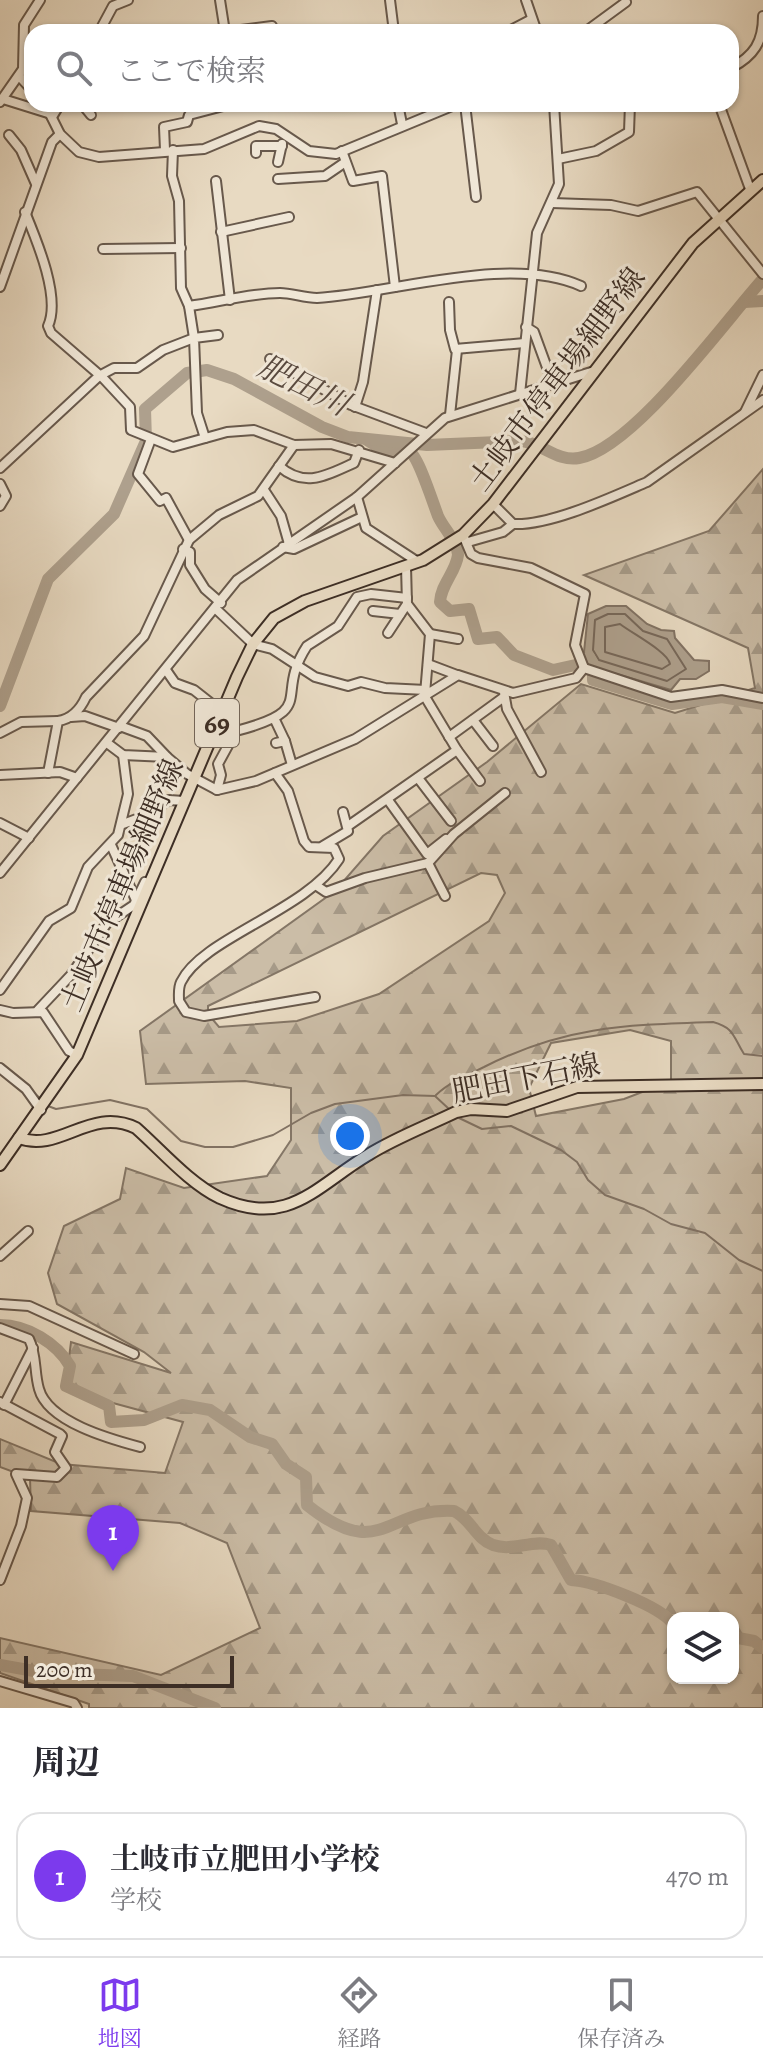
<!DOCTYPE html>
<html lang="ja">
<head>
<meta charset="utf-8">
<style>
  body { margin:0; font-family:Alegreya,"Noto Serif JP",serif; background:#f7f7f7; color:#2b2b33 }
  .controls { position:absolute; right:24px; bottom:24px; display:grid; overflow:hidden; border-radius:16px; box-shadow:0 2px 6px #0004 }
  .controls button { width:72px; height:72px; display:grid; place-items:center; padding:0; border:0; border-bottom:2px solid #e1e1e2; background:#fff; color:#2b2b33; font:40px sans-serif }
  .scale { position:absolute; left:24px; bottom:20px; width:210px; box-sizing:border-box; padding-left:8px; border:4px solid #3d2e25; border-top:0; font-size:22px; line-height:28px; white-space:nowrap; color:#3d2e25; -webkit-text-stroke:6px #f0e7d7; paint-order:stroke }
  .you { position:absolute; left:350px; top:1136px; width:28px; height:28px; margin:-20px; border:6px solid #fff; border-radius:50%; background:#1a73e8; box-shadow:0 0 0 12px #1a73e833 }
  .badge { display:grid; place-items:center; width:52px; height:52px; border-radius:50%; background:#7c3aed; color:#fff; font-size:26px; font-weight:700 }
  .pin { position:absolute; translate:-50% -66px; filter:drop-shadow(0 2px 4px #0008) }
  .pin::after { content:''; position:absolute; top:42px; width:28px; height:24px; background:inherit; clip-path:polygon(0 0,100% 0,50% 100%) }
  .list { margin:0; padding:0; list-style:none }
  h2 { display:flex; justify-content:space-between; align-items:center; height:104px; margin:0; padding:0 32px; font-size:34px }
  h2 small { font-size:26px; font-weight:400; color:#7c7c81 }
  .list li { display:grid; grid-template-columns:52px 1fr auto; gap:24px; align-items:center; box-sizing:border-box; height:128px; margin:0 16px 16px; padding:0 16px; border:2px solid #e1e1e2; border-radius:24px }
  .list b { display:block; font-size:30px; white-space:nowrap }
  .list p { margin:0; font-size:26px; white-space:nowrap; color:#7c7c81 }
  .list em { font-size:26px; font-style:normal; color:#7c7c81 }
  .icon { flex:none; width:44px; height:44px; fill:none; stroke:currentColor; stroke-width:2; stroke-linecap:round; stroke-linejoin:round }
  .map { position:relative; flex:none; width:763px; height:1708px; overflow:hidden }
  .search { position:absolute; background:#fff; box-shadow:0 2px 6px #0004; left:24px; right:24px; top:24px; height:88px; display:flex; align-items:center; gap:20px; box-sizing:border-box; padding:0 28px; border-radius:24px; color:#7c7c81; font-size:30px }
  .sheet { height:248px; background:#fff }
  nav { display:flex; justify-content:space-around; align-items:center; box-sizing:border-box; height:112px; border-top:2px solid #e1e1e2; background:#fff; font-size:22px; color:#7c7c81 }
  nav a { display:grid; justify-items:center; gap:4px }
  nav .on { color:#7c3aed }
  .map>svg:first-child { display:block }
  .forest { fill:url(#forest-firs); stroke:#847666; stroke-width:2; fill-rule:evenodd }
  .water { fill:#aea08d; stroke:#817263; stroke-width:2 }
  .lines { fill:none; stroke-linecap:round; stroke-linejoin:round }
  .shore { stroke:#766759; stroke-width:2 }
  .stream { stroke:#817263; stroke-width:2 }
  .river { stroke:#aea08d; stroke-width:12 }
  .minor-casing { stroke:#68594c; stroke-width:12 }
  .major-casing { stroke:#3d2e25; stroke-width:14 }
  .minor { stroke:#f0e7d7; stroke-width:8 }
  .major { stroke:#e8dac2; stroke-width:10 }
  .labels { text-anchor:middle; stroke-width:6; stroke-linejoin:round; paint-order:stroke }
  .shield { fill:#f0e7d7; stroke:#73665a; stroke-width:2 }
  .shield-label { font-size:28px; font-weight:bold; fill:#3d2e25 }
  .street-label { font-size:30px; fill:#3d2e25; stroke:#f0e7d7 }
  .water-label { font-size:32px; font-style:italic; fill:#594a3f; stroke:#f0e7d7 }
</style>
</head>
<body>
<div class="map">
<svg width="763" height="1708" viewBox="0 0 763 1708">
  <defs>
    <pattern id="forest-firs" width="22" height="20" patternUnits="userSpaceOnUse" patternTransform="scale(2)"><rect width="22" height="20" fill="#cbbda7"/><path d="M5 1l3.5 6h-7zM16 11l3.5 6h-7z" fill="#a69a88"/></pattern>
  </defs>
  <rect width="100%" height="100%" fill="#e8dac2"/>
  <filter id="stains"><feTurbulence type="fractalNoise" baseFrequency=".0025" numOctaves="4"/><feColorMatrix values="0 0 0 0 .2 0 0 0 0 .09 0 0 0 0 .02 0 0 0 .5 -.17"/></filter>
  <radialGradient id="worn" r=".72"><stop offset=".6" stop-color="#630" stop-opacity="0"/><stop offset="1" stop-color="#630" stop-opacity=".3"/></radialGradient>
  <path class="forest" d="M763,469V1708H89V1704L0,1673V1638L161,1675L260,1628L227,1543L180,1523L31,1511L30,1478L0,1467V1439L61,1464L165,1473L183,1422L65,1390L71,1342L171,1373L144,1352L57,1304L48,1273L64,1226L120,1199L126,1168L184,1188L267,1176L291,1140V1088L245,1081L146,1084L140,1031L335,891L383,836L487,762L581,684L675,713L755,688L748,648L584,575L709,531ZM481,873L497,875L505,893L489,921L379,994L297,1021L219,1027L208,1014V1006ZM630,1030L671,1041V1081L624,1099L536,1116L529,1088L551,1043ZM673,1618H733V1678H673Z"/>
  <polygon class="water" points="606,606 626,606 647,624 661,630 674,631 675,638 694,660 709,661 709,671 696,679 680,679 671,690 593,667 584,652 588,614"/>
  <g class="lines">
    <g class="shore">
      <polygon points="608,614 625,614 643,631 667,639 686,669 667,681 599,660 593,650 595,620"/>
      <path d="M620,624C633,634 668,652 670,664L662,669L605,652V627Z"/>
    </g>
    <g class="stream">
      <polyline points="0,1064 41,1099"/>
      <path d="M436,1095C450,1082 467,1075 484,1067C565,1026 625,1025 713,1022C735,1028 733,1037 744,1054L763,1056"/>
      <polyline points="48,1106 56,1109 110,1100 147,1109 181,1141 205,1147 233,1147 273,1135 311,1113 335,1104 403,1095 435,1096 449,1109"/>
      <polyline points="457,1117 482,1129 511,1126 561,1150 577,1162 588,1180 605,1195 644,1209 671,1224 705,1233 739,1260 763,1271"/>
    </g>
    <g class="river">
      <polyline points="744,302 763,301"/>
      <path d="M367,440L384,451L411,453C419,459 433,503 438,516C443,528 458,542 458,555C456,572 441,584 440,602L450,611L469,609L478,639L497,637L514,655L553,670L580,664L589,657L593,664V680L672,704L722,697L763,704"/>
      <path d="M0,706L48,579L114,514L146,441L145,409L187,373L207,370L234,379L322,427L348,437L427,445L521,441C542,443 557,462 579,458C633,449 725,321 763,279"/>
      <path d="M0,1325C27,1325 57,1343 70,1366L66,1386L109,1406L111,1422L144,1420L182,1405L210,1410L250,1437L272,1444L286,1464L306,1477L307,1505C381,1564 386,1507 454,1511C471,1519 475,1538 493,1545C513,1552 532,1539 551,1545L571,1580C594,1581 661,1606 673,1624"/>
      <polyline points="733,1637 754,1641 763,1648"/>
      <polyline points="0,1665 45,1673 133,1676 215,1708"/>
    </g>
    <defs>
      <g id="minor">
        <polyline points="220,0 225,32"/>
        <polyline points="390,0 394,32"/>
        <polyline points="526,0 537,32"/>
        <polyline points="99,32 113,6 128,0"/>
        <polyline points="225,32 272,26"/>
        <polyline points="507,32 532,19"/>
        <polyline points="585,32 626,2"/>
        <path d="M731,68C754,56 763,42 763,16"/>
        <polyline points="19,76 32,90"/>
        <polyline points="3,99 51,114"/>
        <polyline points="0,102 23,69 24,25 40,0"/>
        <polyline points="45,104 60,134 79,152 99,157 204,149 259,126 276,129 309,151 336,154 457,104"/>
        <polyline points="82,104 91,115"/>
        <polyline points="398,104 402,124"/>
        <polyline points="465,104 476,197"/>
        <polyline points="719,104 750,189"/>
        <polyline points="52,117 60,104"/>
        <polyline points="9,135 21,150 36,184"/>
        <polyline points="165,150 164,127 187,122 189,115 231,104"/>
        <polyline points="342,151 353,181 382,176 395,287"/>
        <polyline points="256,153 256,146 282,146"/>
        <polyline points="558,159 596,151 629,132 630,104"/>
        <polyline points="278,162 282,144"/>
        <polyline points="278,179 325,176 344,163"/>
        <polyline points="216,181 230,300"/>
        <polyline points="552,203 611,205 638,211 697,192 763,274"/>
        <path d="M25,212C37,241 61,298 48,326L51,333L103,378L130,407L131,430L173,447L227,432L254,430L294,445L331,444L395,463"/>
        <polyline points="221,232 289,217"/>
        <polyline points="103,249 181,248"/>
        <polyline points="0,287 52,142 60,134"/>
        <polyline points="449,302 450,330 455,349 525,343"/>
        <path d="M189,306C219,302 251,293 280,293C292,293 304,298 317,298C394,293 510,254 581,286"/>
        <polyline points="526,327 534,332 553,384"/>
        <polyline points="270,359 351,405 426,433"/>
        <polyline points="520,394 537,233 559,184 554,104"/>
        <polyline points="355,407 363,382 377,290"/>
        <polyline points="745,412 763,375"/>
        <polyline points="450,415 457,350"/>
        <polyline points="205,438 197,413 194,338 218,335"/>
        <polyline points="151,439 138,474 160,501 166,498 189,540"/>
        <path d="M279,466C305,489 327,475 354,463L359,450"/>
        <polyline points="0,468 99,376 114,368 137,368 163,350 194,338 189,306 181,288 179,201 172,176 173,150"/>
        <polyline points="0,484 6,496 0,506"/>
        <polyline points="264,490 281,516 289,544"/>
        <polyline points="357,497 366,528 418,562"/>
        <path d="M493,504L513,524C550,526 612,497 647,482L763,400"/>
        <polyline points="463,535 471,554 478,558 531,568 585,594 575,645 584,668"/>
        <polyline points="468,542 503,532 513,524"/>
        <polyline points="283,547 294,549 362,517"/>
        <polyline points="183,549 190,552 190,565 205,589 221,603"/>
        <polyline points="406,566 407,604 430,634 425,694"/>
        <polyline points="216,609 253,644 272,649 315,677 348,686 361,682 385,688 426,690"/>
        <polyline points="373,611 400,614"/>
        <polyline points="388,633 407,604"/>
        <polyline points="430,634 458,639"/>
        <polyline points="428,664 457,675"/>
        <polyline points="166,670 175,683 194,690 222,712"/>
        <polyline points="504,692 507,709 541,772"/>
        <polyline points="71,717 85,716 119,728"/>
        <polyline points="275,720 285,741"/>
        <polyline points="473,720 493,746"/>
        <polyline points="120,726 147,736 167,757"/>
        <polyline points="0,733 21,722 58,721"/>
        <polyline points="449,737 504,697"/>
        <polyline points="107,743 123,755 167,757 187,774 217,790 256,781 355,739 458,675 513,693 576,678 584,668 671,697 722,690 763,698"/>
        <polyline points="276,743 285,741 292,765"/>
        <polyline points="457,750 480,781"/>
        <path d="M48,773L58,721C72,719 80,710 86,697L144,636L189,540L219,515L258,496L294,445"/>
        <path d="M275,773L288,791L304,841L309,847L334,848L339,859C306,911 202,938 181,982C178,988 179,994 179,1001L186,1012L204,1016L315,997"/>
        <polyline points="0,775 60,772 77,778"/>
        <polyline points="418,778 451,821"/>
        <path d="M217,790L221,775L218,764L236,731C320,709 273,698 307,646L338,626L357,597L371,594L407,598"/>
        <polyline points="388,800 427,854 446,839"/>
        <polyline points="0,823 29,838"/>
        <polyline points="123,824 147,815 169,800 184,801"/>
        <polyline points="348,826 457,750 424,695"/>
        <polyline points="111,845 136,900"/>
        <polyline points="323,846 348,831 343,812"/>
        <polyline points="428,863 454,834 505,793"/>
        <polyline points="0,873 237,580 357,497 445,418 591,372"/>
        <polyline points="317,886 326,892 365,878 428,863 445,896"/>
        <polyline points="0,990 49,921 71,908 88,867 118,835 128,794 123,755"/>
        <polyline points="0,1010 13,1013 43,1012 69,1051 77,1055"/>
        <polyline points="38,1010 71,975 107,923 134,905 145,882"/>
        <polyline points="0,1068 26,1089 41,1110"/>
        <polyline points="0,1256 28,1231"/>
        <polyline points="0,1304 29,1306 134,1354"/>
        <path d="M0,1328L29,1339C37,1355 34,1372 39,1389C48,1422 110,1439 140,1447"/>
        <polyline points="0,1402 60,1434 62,1436 55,1452 66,1468 57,1477 16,1474 27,1498 21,1526 0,1580"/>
        <polyline points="4,1405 33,1348"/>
        <polyline points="0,1681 74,1703 77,1708"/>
      </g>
      <g id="major">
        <path d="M19,1138C60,1153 90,1106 136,1128C161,1150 189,1183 220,1198C288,1229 316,1186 368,1155C395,1138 427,1126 456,1112L471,1109L507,1111L577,1087L763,1084"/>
        <polyline points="0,1165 77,1055 237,677 253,644 274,618 305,601 423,560 463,535 493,504 693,243 763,180"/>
      </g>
    </defs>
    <use href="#minor" class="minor-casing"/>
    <use href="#major" class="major-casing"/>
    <use href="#minor" class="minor"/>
    <use href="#major" class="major"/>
  </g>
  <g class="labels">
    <rect class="shield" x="195" y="699" width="44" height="48" rx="6"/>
    <g class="shield-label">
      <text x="217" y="733">69</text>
    </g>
    <g class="street-label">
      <text transform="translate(557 379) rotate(-53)" y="10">土岐市停車場細野線</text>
      <text transform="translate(122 885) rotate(-67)" y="10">土岐市停車場細野線</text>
      <text transform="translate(526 1078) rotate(-11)" y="10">肥田下石線</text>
    </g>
    <g class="water-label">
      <text transform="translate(304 385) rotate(26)" y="11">肥田川</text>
    </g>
  </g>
  <rect width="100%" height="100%" filter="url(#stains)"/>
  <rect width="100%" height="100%" fill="url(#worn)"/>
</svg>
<div class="controls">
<button><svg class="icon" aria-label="layers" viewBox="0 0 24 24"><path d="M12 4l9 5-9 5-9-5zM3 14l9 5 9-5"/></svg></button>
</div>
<div class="scale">200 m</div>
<div class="you"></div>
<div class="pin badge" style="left:113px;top:1571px">1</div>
<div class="search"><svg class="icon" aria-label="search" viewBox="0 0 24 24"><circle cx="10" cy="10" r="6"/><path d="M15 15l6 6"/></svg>ここで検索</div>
</div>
<section class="sheet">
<h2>周辺<small></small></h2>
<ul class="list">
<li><span class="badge">1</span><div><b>土岐市立肥田小学校</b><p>学校</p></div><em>470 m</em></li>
</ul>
</section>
<nav>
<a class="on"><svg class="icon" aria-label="map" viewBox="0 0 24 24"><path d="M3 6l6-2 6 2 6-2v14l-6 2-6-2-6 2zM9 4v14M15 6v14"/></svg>地図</a>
<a><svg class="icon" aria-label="directions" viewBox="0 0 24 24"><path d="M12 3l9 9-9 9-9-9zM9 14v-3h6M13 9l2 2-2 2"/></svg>経路</a>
<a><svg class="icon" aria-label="saved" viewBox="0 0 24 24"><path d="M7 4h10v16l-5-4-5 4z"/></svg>保存済み</a>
</nav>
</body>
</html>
